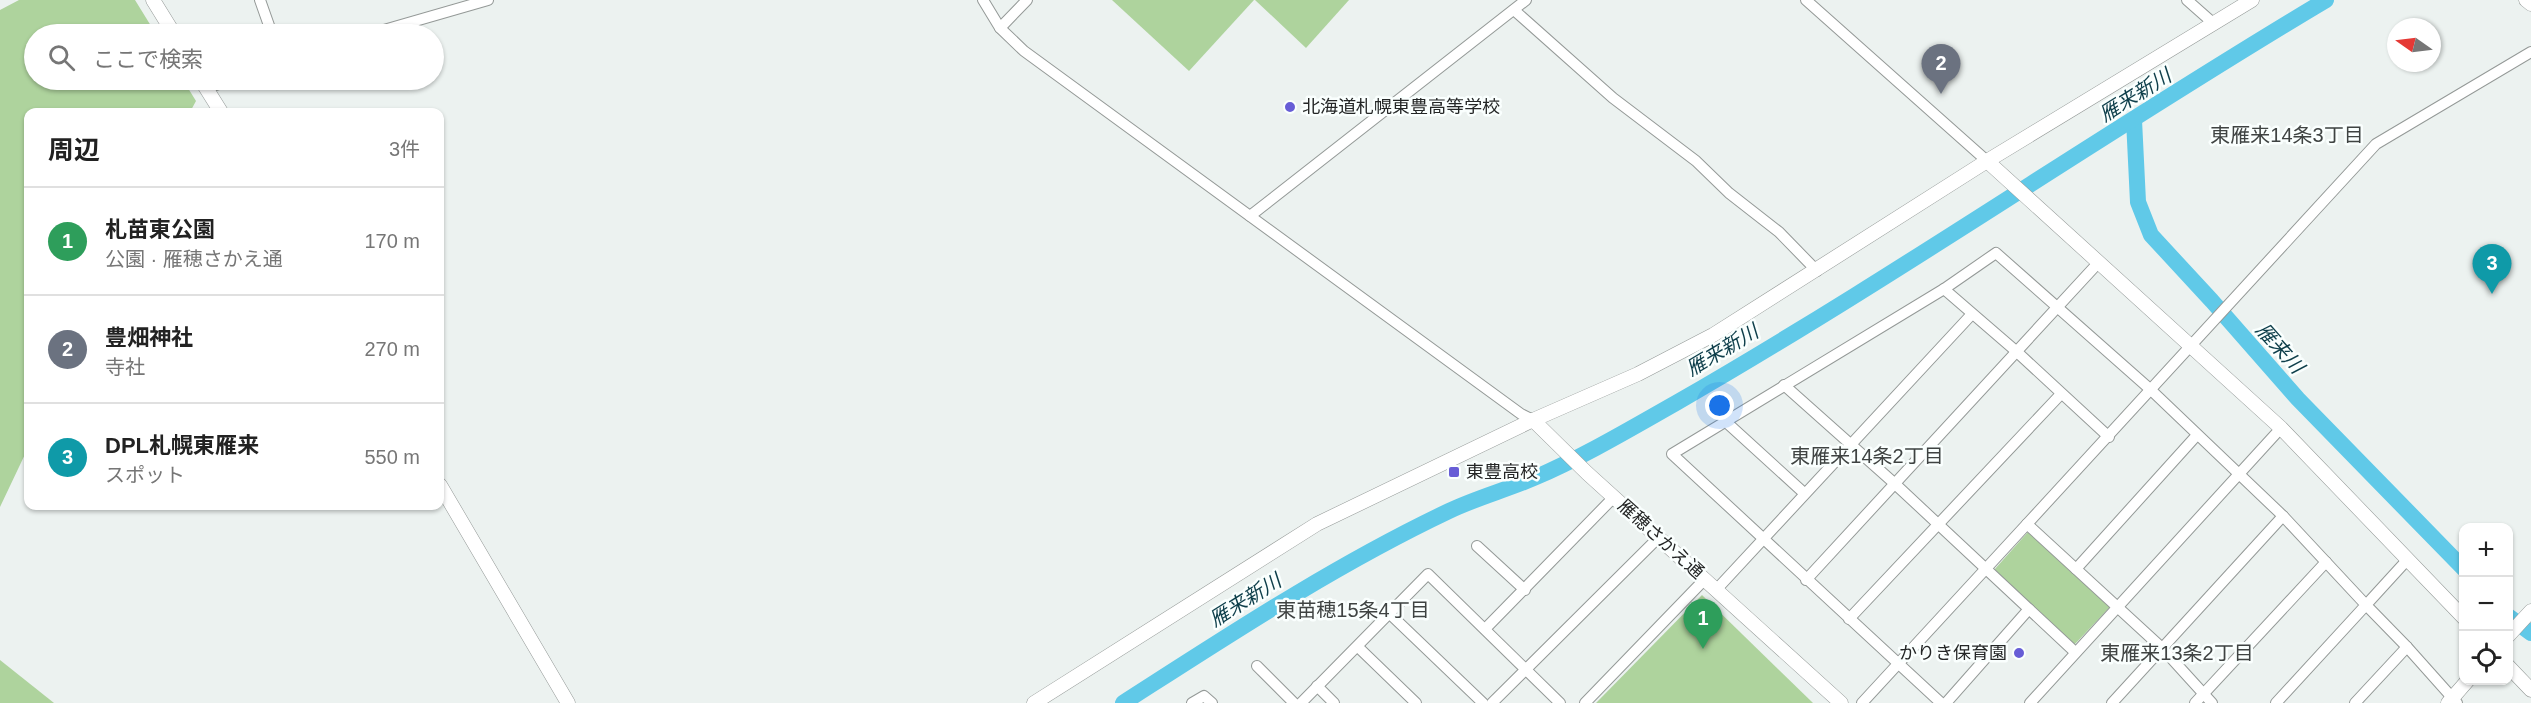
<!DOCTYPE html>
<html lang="ja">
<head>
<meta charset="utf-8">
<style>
  body { margin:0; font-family:Helvetica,"Noto Sans JP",sans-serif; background:#f2f2f2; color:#222 }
  .controls { position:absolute; right:18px; bottom:18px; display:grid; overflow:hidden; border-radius:12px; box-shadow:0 2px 4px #0004 }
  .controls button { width:54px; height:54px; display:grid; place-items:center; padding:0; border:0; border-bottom:2px solid #e0e0e0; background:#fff; color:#222; font:30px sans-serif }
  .compass { position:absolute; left:2387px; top:18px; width:54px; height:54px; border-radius:50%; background:#fff; box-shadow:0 2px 4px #0004; rotate:284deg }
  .you { position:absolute; left:1720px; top:406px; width:21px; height:21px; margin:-15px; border:4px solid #fff; border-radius:50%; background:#1a73e8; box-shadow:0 0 0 9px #1a73e833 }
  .badge { display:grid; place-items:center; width:39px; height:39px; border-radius:50%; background:#111827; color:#fff; font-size:20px; font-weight:700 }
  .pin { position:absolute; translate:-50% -50px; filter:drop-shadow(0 2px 3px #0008) }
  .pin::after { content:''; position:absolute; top:32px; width:21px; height:18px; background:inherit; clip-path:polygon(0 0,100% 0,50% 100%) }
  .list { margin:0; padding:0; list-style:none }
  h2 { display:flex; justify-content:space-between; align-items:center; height:78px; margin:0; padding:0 24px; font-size:26px }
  h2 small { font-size:20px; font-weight:400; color:#767676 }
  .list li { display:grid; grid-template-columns:39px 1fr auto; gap:18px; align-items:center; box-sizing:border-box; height:108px; padding:0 24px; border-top:2px solid #e0e0e0 }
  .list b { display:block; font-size:22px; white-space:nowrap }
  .list p { margin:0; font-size:20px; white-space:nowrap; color:#767676 }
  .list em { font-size:20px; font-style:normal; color:#767676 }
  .icon { flex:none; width:33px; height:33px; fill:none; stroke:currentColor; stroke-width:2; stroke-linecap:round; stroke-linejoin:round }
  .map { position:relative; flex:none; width:2531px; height:703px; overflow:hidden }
  .search { position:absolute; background:#fff; box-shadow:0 2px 4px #0004; left:24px; top:24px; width:420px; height:66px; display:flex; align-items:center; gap:15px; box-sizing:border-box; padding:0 21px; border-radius:33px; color:#767676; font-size:22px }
  .panel { position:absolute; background:#fff; box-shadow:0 2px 4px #0004; left:24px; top:108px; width:420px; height:402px; border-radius:12px }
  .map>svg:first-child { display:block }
  .green { fill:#aed39d }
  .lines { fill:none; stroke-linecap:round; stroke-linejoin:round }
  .river { stroke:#60c9e8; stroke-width:16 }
  .minor-casing { stroke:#949997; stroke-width:12 }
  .tertiary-casing { stroke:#949997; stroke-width:15 }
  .minor { stroke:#fff; stroke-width:10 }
  .tertiary { stroke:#fff; stroke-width:14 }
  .poi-dot { fill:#675dd6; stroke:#fafffe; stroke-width:2 }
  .labels { text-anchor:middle; stroke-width:5; stroke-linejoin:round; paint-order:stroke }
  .poi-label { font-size:18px; fill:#242626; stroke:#fafffe; text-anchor:start }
  .street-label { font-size:18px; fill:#242626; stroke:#fafffe }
  .water-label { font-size:20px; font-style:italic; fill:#0d3e4a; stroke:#fafffe }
  .neighbourhood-label { font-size:20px; fill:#3f4342; stroke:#fafffe }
</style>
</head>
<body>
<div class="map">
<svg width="2531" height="703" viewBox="0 0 2531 703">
  <rect width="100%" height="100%" fill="#ecf2f0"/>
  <g class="green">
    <polygon points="19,0 135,0 156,34 34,34 34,80 183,80 196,101 190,112 28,112 28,448 0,507 0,10"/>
    <polygon points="1112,0 1254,0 1189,71"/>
    <polygon points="1255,0 1349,0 1306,48"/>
    <polygon points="2028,532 2110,607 2074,645 1994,570"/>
    <polygon points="1702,595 1813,703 1596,703"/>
    <polygon points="0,660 54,703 0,703"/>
  </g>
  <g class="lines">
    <g class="river">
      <polyline points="2134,120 2138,202 2151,235 2212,301 2298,399 2464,569"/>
      <polyline points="2508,616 2531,633"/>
      <path d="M1123,703C1229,635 1335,565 1449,511C1476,498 1506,490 1534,478C1583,457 1630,429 1676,403C1897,276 2107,130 2326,0"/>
    </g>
    <defs>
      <g id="minor">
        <polyline points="260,0 272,34"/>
        <polyline points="983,0 1000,28 1024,51 1521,414 1533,420"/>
        <polyline points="1806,0 1987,161"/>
        <polyline points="2187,0 2213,23"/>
        <polyline points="1514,10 1613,98 1696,161 1729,193 1779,232 1817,271"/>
        <polyline points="1000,28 1027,0"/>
        <polyline points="370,34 488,0"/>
        <polyline points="207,88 230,80"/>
        <polyline points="1250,216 1526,0"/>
        <polyline points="1944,289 2017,352 2109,437"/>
        <polyline points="1784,385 1894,483 2075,652"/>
        <polyline points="1725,421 1804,493"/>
        <polyline points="2027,524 2376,144 2531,52"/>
        <polyline points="1477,546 1525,590"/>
        <polyline points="2076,569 2197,435"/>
        <polyline points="1806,580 2099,262"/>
        <polyline points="1716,590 1972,314"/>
        <polyline points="1390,614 1483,703"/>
        <polyline points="1849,619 2061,394"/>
        <polyline points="1485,629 1614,497"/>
        <polyline points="1358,647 1416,703"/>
        <polyline points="2407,647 2366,605 2408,559"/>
        <polyline points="1257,666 1294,703"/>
        <polyline points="1317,686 1334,703"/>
        <polyline points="1192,703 1204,696 1212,703"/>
        <polyline points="1301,703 1428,574 1560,703"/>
        <polyline points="1492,703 1659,537"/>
        <polyline points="1585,703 1705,579"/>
        <polyline points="1862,703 2027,524 2162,648 2212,703"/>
        <polyline points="1941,703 1672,454 1944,289 1996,253 2151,390 2283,516 2366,605 2276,703"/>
        <polyline points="1946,703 2029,609"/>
        <polyline points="2030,703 2281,428"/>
        <polyline points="2112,703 2283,516"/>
        <polyline points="2195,703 2326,562"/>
        <polyline points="2355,703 2407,647 2457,703"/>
      </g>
      <g id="tertiary">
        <polyline points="153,0 174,34"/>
        <polyline points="2526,0 2531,4"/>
        <polyline points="201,80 221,112"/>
        <polyline points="1987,161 2281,428 2464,618"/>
        <polyline points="1533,420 1587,473 1841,703"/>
        <polyline points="440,485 568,703"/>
        <polyline points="2508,636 2531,611"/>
        <polyline points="2508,666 2531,690"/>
        <polyline points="1034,703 1317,524 1533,420 1638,374 1713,335 1987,161 2252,0"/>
        <polyline points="2448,703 2468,680"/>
      </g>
    </defs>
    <use href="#minor" class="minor-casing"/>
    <use href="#tertiary" class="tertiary-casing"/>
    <use href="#minor" class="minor"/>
    <use href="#tertiary" class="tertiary"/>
  </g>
  <g class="poi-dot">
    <circle cx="1290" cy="107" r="6"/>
    <rect x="1448" y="466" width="12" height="12" rx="3"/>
    <circle cx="2019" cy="653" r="6"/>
  </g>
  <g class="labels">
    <g class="poi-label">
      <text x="1302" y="113">北海道札幌東豊高等学校</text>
      <text x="1466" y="478">東豊高校</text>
      <text x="2007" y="659" text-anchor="end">かりき保育園</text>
    </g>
    <g class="street-label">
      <text transform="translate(1661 539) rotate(42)" y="6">雁穂さかえ通</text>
    </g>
    <g class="water-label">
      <text transform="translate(2135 95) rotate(-32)" y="7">雁来新川</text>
      <text transform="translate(2280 348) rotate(48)" y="7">雁来川</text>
      <text transform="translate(1722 350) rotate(-31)" y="7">雁来新川</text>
      <text transform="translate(1245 600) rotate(-32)" y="7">雁来新川</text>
    </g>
    <g class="neighbourhood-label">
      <text x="2287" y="142">東雁来14条3丁目</text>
      <text x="1867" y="463">東雁来14条2丁目</text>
      <text x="1353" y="617">東苗穂15条4丁目</text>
      <text x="2177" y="660">東雁来13条2丁目</text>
    </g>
  </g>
</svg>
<div class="controls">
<button>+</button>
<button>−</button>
<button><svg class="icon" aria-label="locate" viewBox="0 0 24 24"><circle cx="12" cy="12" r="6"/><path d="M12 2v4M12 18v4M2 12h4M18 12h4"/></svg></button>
</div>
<svg class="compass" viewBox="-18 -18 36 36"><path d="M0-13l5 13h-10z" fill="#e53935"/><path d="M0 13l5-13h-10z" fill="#767676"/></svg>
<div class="you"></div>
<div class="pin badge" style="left:1703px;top:649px;background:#2e9e5b">1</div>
<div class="pin badge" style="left:1941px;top:94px;background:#6b7280">2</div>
<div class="pin badge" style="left:2492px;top:294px;background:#0f9aa8">3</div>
<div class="search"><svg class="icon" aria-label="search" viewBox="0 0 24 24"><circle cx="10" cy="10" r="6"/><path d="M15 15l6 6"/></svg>ここで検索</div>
<section class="panel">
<h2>周辺<small>3件</small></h2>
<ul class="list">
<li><span class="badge" style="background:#2e9e5b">1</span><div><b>札苗東公園</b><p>公園 · 雁穂さかえ通</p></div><em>170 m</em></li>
<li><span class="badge" style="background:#6b7280">2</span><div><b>豊畑神社</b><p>寺社</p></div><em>270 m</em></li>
<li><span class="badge" style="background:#0f9aa8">3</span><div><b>DPL札幌東雁来</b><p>スポット</p></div><em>550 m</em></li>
</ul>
</section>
</div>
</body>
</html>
